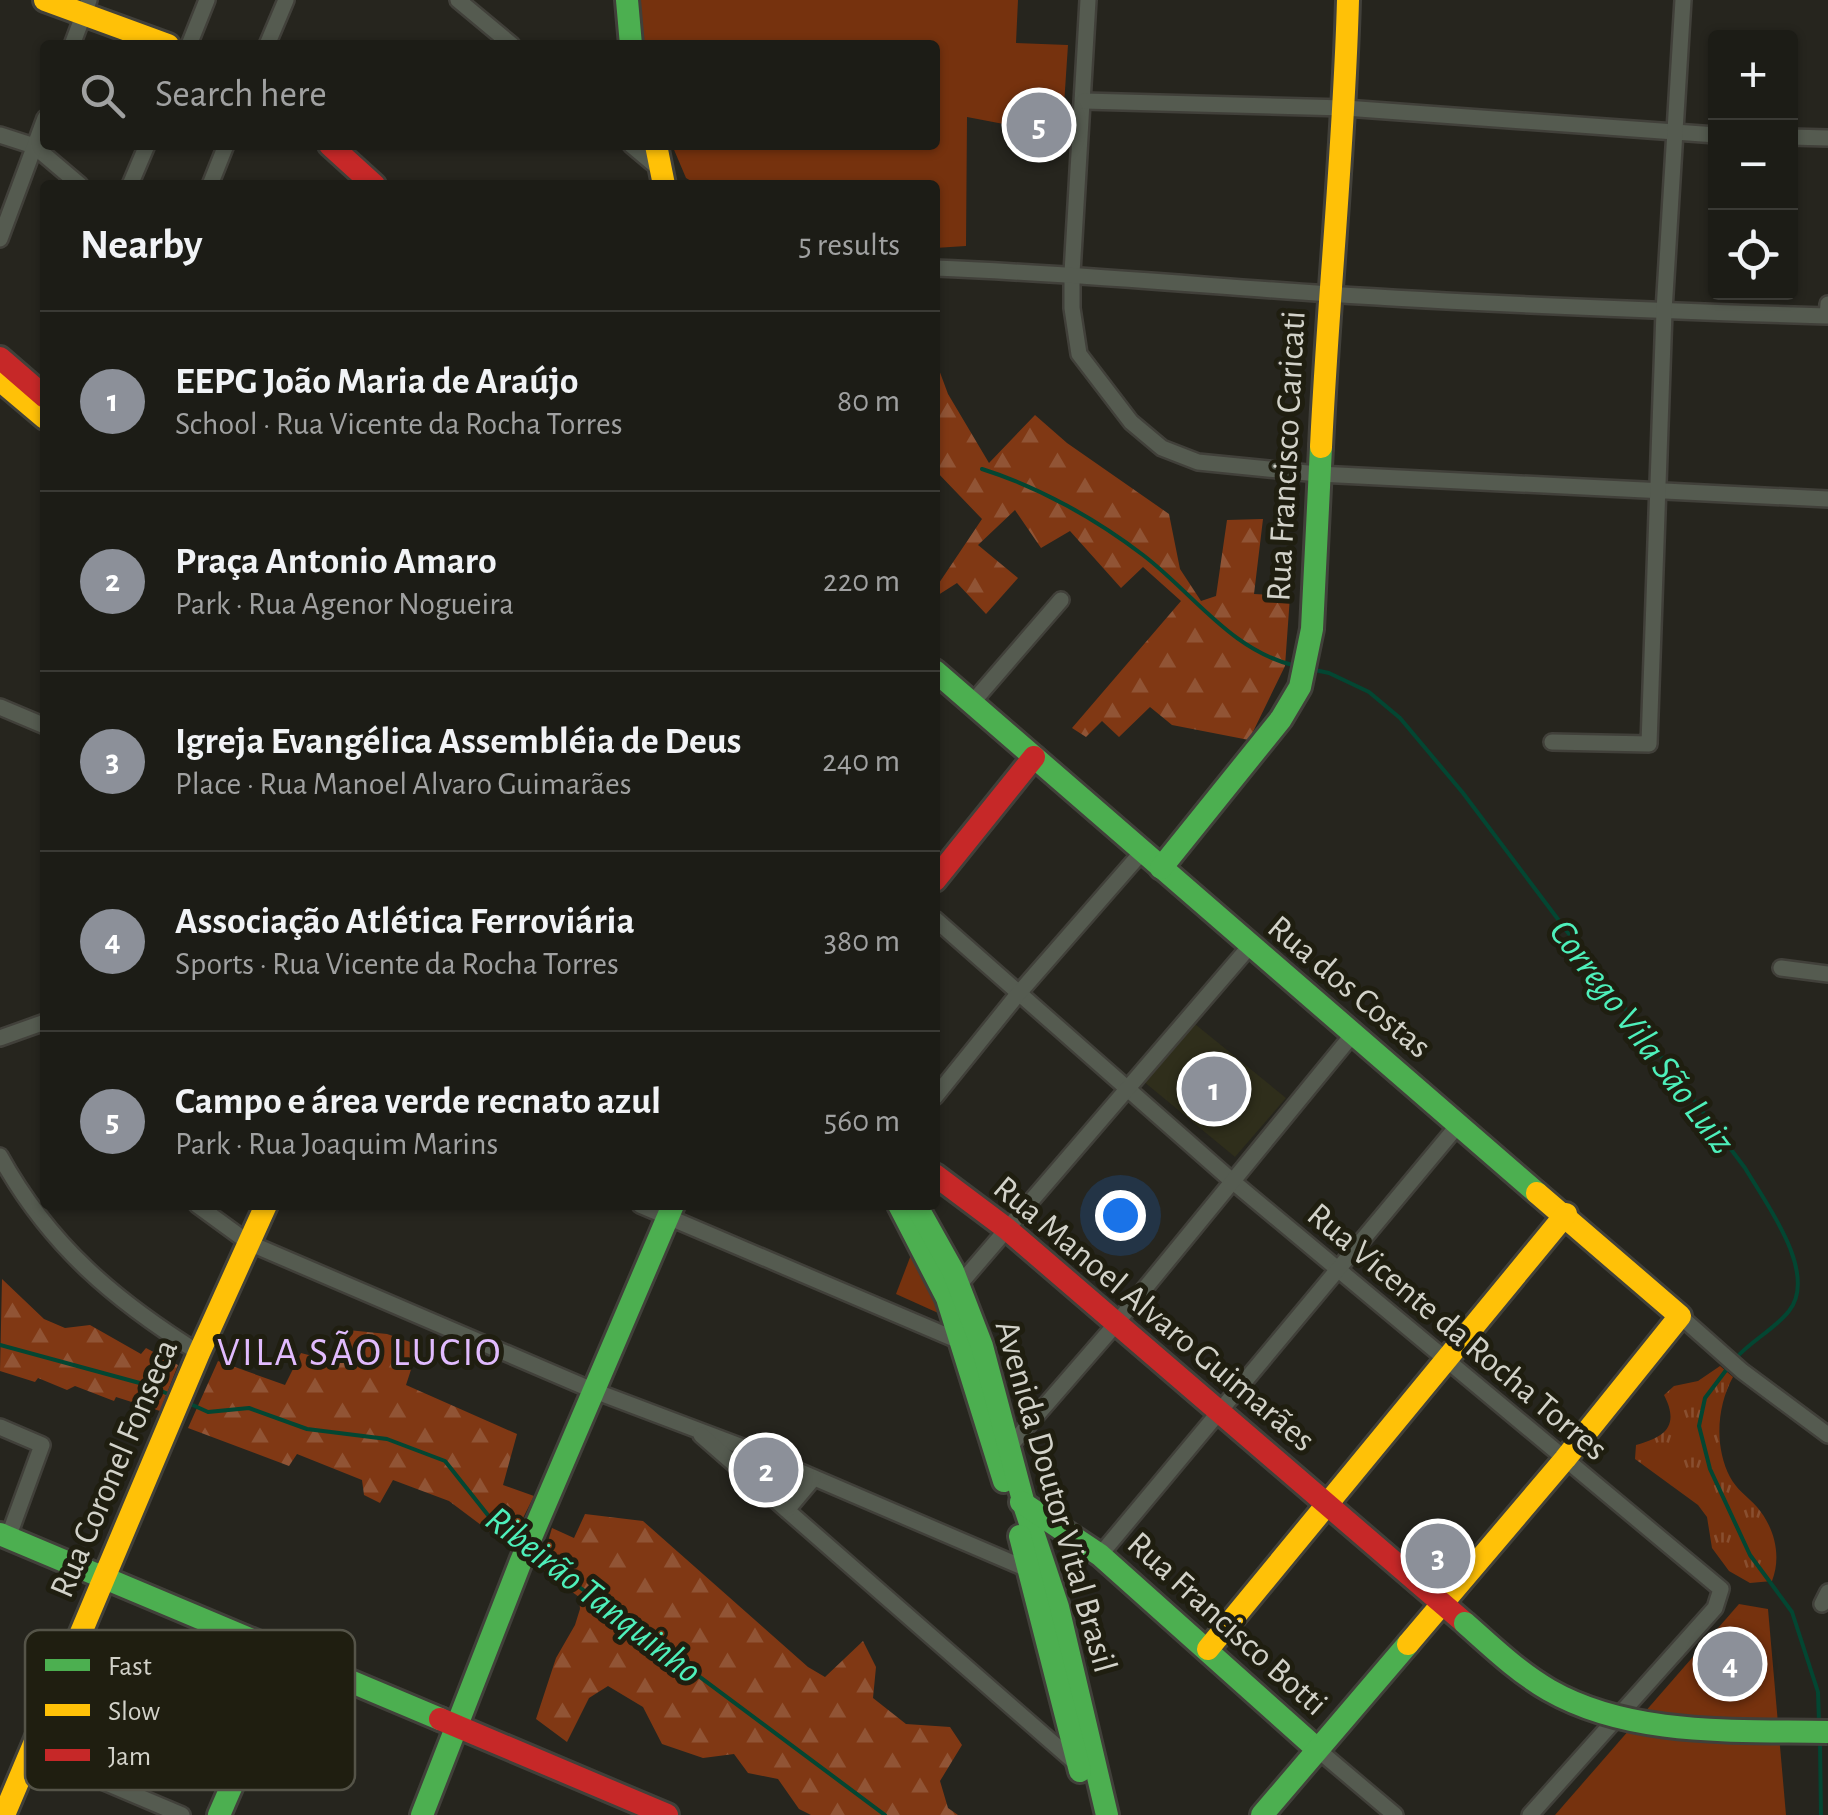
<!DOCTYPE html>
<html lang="en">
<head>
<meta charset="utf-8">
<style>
  body { margin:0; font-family:"Alegreya Sans",sans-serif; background:#292923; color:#f1f3f6 }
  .controls { position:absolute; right:30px; top:30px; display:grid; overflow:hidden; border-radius:10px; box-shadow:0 2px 8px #0004 }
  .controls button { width:90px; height:90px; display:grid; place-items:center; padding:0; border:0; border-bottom:2px solid #3a3a35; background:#1c1c16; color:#f1f3f6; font:50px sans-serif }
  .you { position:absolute; left:1120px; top:1215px; width:35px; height:35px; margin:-25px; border:8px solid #fff; border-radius:50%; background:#1a73e8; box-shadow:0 0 0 15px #1a73e833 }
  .badge { display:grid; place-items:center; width:65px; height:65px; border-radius:50%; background:#8c9099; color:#fff; font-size:32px; font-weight:700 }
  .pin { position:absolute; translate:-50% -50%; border:5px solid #fff; box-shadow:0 2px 10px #0006 }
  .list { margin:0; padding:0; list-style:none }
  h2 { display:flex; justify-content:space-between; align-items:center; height:130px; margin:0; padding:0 40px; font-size:42px }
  h2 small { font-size:32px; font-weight:400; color:#a0a1a1 }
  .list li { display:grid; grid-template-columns:65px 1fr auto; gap:30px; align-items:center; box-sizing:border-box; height:180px; padding:0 40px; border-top:2px solid #3a3a35 }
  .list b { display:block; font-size:38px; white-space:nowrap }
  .list p { margin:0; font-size:32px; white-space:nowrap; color:#a0a1a1 }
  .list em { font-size:32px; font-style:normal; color:#a0a1a1 }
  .icon { flex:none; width:55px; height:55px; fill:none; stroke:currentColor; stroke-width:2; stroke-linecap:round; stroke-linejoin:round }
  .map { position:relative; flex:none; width:1828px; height:1815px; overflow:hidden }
  .search { position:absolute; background:#1c1c16; box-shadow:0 2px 8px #0004; left:40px; top:40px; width:900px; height:110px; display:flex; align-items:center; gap:25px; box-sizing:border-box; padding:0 35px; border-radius:10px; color:#a0a1a1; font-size:38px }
  .panel { position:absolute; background:#1c1c16; box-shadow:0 2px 8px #0004; left:40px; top:180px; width:900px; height:1030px; border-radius:10px }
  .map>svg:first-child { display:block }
  .built { fill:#2f2e1b }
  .grass { fill:url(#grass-tufts) }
  .forest { fill:url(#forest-firs) }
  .park { fill:#76320e }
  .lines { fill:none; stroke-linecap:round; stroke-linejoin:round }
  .stream { stroke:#034632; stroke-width:4 }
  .street-casing { stroke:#41403a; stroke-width:20 }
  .fast-casing { stroke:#41403a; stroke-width:28 }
  .slow-casing { stroke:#41403a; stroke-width:28 }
  .jam-casing { stroke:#41403a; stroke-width:28 }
  .street { stroke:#555b50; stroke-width:15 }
  .fast { stroke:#4caf50; stroke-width:22 }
  .slow { stroke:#ffc107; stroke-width:22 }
  .jam { stroke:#c62828; stroke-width:22 }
  .fast-bridge-casing { stroke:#41403a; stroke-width:28; stroke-linecap:butt }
  .fast-bridge { stroke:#4caf50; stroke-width:22 }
  .labels { text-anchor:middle; stroke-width:10; stroke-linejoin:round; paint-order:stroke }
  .street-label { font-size:35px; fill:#d2d2c9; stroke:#1f1e10 }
  .water-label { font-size:38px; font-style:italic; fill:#4ef0bb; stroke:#1f1e10 }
  .quarter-label { font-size:40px; letter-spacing:2.5px; fill:#e1bbfe; stroke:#1f1e10 }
  .key { fill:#1f1e10; stroke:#555448; stroke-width:2.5 }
  .key-label { font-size:28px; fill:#d2d2c9 }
</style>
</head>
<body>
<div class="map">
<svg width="1828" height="1815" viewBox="0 0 1828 1815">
  <defs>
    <pattern id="grass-tufts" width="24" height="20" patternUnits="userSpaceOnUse" patternTransform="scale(2.5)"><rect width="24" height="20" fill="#76320e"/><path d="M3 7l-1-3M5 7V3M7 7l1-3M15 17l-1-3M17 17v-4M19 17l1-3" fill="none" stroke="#894f30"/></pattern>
    <pattern id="forest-firs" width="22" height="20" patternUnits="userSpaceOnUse" patternTransform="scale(2.5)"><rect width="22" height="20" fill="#803814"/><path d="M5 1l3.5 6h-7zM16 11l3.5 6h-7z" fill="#915435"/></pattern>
  </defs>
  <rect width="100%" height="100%" fill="#26251e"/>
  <polygon class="built" points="1195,1024 1286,1098 1235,1157 1143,1081"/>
  <path class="grass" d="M1720,1366L1733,1377C1717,1406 1714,1446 1730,1477C1736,1489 1748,1497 1757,1507C1774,1527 1782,1555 1772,1581L1750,1583L1729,1571L1712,1548L1707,1517L1698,1505L1635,1459L1636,1445C1665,1437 1680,1426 1664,1395L1674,1386L1698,1381Z"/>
  <g class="forest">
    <polygon points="935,359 948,394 989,463 1035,415 1067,443 1169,514 1180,569 1201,601 1216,596 1227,520 1263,519 1254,594 1290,596 1285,666 1249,740 1172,725 1150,707 1119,737 1102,721 1086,737 1072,728 1181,601 1143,567 1121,588 1070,531 1041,548 1015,510 978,545 1018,578 986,614 957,583 935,597 935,589 982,519 935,470"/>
    <polygon points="2,1279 44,1319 65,1328 90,1325 141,1354 146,1348 178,1365 160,1411 116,1397 114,1401 75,1386 67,1390 38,1378 35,1382 0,1371"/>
    <polygon points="348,1330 387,1334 419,1345 406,1385 517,1434 503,1485 534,1496 509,1546 449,1501 393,1480 380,1503 364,1495 362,1480 297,1454 289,1466 188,1428 218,1361 285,1385 301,1353 335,1362"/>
    <polygon points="585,1514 643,1521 808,1667 825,1677 863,1641 876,1667 873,1698 906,1724 950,1727 962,1745 940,1781 948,1808 958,1815 811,1815 799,1809 778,1779 748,1773 734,1754 703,1758 662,1744 643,1707 608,1686 589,1698 567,1742 536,1719 556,1658 575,1625 580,1609 579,1597 540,1568 552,1528 574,1538"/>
  </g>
  <g class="park">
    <polygon points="636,0 1018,0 1016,43 1068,45 1062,135 967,117 966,246 935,248 935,185 698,185 686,178 672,145 935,145 935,45 631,45"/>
    <polygon points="914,1247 947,1317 896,1294"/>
    <polygon points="747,1458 802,1482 787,1498"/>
    <polygon points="1739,1604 1768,1609 1786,1815 1555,1815"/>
  </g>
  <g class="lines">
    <g class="stream">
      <path d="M982,469C1039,487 1096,519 1143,555C1194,594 1231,651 1296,666"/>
      <path d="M1310,669L1329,673L1369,692L1400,718L1463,793L1745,1168C1765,1202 1819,1273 1789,1311C1775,1329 1752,1340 1736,1358"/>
      <polyline points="0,1345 147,1385 173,1396"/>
      <polyline points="1730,1365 1705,1398 1699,1426 1710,1469 1750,1555 1792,1612 1818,1692 1819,1723"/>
      <polyline points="186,1402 208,1412 249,1408 307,1429 387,1439 445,1461 495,1524 519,1542"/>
      <polyline points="535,1554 885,1815"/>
      <polyline points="1820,1743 1821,1815"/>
    </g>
    <defs>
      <g id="street">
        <polyline points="458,0 512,45"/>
        <polyline points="1088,0 1072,273 1072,308 1079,354 1131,422 1162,448 1198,462 1318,474 1828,499"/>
        <polyline points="72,45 89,0"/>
        <polyline points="189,45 207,0"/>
        <polyline points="267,45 286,0"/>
        <polyline points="1084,101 1345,108 1716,135"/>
        <polyline points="0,135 34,146 80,185"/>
        <polyline points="1790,137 1828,138"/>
        <polyline points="631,145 662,171"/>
        <polyline points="130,185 147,145"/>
        <polyline points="210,185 226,145"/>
        <polyline points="0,239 45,118"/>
        <path d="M935,268C1066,273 1197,285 1328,294C1494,305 1661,311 1827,316L1828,304"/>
        <polyline points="972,703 1061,600"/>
        <polyline points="0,707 45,726"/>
        <polyline points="1552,742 1649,744 1664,311 1683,0"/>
        <polyline points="935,919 1231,1180 1721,1589 1715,1608 1530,1815"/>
        <polyline points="1781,968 1828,974"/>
        <polyline points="0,1038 45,1022"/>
        <polyline points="935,1097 1018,994 1142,852"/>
        <path d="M0,1156C49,1245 114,1300 199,1353"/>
        <polyline points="197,1205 249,1243 592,1390 740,1446 1034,1572"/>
        <polyline points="640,1205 964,1343"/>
        <polyline points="953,1292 1250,946"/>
        <polyline points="1680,1316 1742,1371 1828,1435"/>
        <polyline points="0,1427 42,1445 8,1538"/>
        <polyline points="701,1435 1078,1765"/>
        <polyline points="1011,1445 1115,1325 1353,1034"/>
        <polyline points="787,1510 813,1479"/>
        <polyline points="1100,1555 1459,1124"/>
        <polyline points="1822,1604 1828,1592"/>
        <polyline points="1317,1749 1395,1815"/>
        <polyline points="31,1751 182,1815"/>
      </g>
      <g id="fast">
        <polyline points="627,0 631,45"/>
        <polyline points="935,671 1537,1193"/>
        <polyline points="1161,868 1281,719 1300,687 1312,629 1321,447"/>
        <polyline points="899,1205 947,1298 1004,1481"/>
        <polyline points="916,1205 953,1271 982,1346 1025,1508 1058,1607 1107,1815"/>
        <polyline points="1021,1502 1100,1555 1317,1749"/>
        <polyline points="0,1534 440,1719"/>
        <polyline points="1020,1536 1080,1771"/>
        <polyline points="219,1815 289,1654"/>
        <polyline points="422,1815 521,1561 673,1205"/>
        <polyline points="1262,1815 1408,1644"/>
      </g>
      <g id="slow">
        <polyline points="45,0 168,45"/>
        <polyline points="656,145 664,185"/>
        <polyline points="0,380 45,418"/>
        <path d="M1321,447C1328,298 1344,149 1348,0"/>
        <polyline points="1408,1644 1565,1459 1680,1316 1537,1193"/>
        <polyline points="1208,1649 1566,1214"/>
        <polyline points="4,1815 199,1353 266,1205"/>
      </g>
      <g id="jam">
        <polyline points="330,145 374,185"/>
        <polyline points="0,358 45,397"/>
        <polyline points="935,880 1034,757"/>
        <polyline points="935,1175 1007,1229 1465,1623"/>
        <polyline points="440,1719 667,1815"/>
      </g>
    </defs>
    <use href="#street" class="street-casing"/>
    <use href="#fast" class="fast-casing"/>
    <use href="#slow" class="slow-casing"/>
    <use href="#jam" class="jam-casing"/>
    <use href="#street" class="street"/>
    <use href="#fast" class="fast"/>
    <use href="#slow" class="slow"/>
    <use href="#jam" class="jam"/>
    <defs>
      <path id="fast-bridge" d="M1465,1623C1492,1647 1518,1672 1549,1690C1631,1737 1737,1730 1828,1732"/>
    </defs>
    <use href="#fast-bridge" class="fast-bridge-casing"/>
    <use href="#fast-bridge" class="fast-bridge"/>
  </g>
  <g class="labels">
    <g class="street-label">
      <text transform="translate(1285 456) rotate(-87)" y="12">Rua Francisco Caricati</text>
      <text transform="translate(1350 986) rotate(40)" y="12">Rua dos Costas</text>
      <text transform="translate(1155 1313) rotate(40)" y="12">Rua Manoel Alvaro Guimarães</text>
      <text transform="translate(1458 1331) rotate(40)" y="12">Rua Vicente da Rocha Torres</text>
      <text transform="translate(113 1468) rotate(-67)" y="12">Rua Coronel Fonseca</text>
      <text transform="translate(1057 1496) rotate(74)" y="12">Avenida Doutor Vital Brasil</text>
      <text transform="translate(1228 1623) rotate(42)" y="12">Rua Francisco Botti</text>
    </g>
    <g class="water-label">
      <text transform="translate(1643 1036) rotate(53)" y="13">Corrego Vila São Luiz</text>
      <text transform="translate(594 1594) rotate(38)" y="13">Ribeirão Tanquinho</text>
    </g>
    <g class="quarter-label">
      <text x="360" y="1365">VILA SÃO LUCIO</text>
    </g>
  </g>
  <rect x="25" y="1630" width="330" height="160" rx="15" class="key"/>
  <rect x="45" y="1659" width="45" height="12" fill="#4caf50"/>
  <rect x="45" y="1704" width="45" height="12" fill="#ffc107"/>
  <rect x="45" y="1749" width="45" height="12" fill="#c62828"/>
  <g class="key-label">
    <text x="108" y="1675">Fast</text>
    <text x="108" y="1720">Slow</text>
    <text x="108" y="1765">Jam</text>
  </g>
</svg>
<div class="controls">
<button>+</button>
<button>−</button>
<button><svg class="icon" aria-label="locate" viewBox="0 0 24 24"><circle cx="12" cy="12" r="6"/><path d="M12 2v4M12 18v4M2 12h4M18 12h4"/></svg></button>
</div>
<div class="you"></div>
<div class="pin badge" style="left:1214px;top:1089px">1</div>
<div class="pin badge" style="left:766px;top:1470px">2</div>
<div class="pin badge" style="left:1438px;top:1556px">3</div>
<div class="pin badge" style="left:1730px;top:1664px">4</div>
<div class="pin badge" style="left:1039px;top:125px">5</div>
<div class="search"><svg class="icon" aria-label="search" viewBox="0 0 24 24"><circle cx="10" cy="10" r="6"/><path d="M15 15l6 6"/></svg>Search here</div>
<section class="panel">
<h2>Nearby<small>5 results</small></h2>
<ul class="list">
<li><span class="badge">1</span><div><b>EEPG João Maria de Araújo</b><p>School · Rua Vicente da Rocha Torres</p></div><em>80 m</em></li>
<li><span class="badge">2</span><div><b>Praça Antonio Amaro</b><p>Park · Rua Agenor Nogueira</p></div><em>220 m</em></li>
<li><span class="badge">3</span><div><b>Igreja Evangélica Assembléia de Deus</b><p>Place · Rua Manoel Alvaro Guimarães</p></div><em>240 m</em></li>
<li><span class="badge">4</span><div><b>Associação Atlética Ferroviária</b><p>Sports · Rua Vicente da Rocha Torres</p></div><em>380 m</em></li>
<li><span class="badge">5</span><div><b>Campo e área verde recnato azul</b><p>Park · Rua Joaquim Marins</p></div><em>560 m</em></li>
</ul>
</section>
</div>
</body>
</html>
